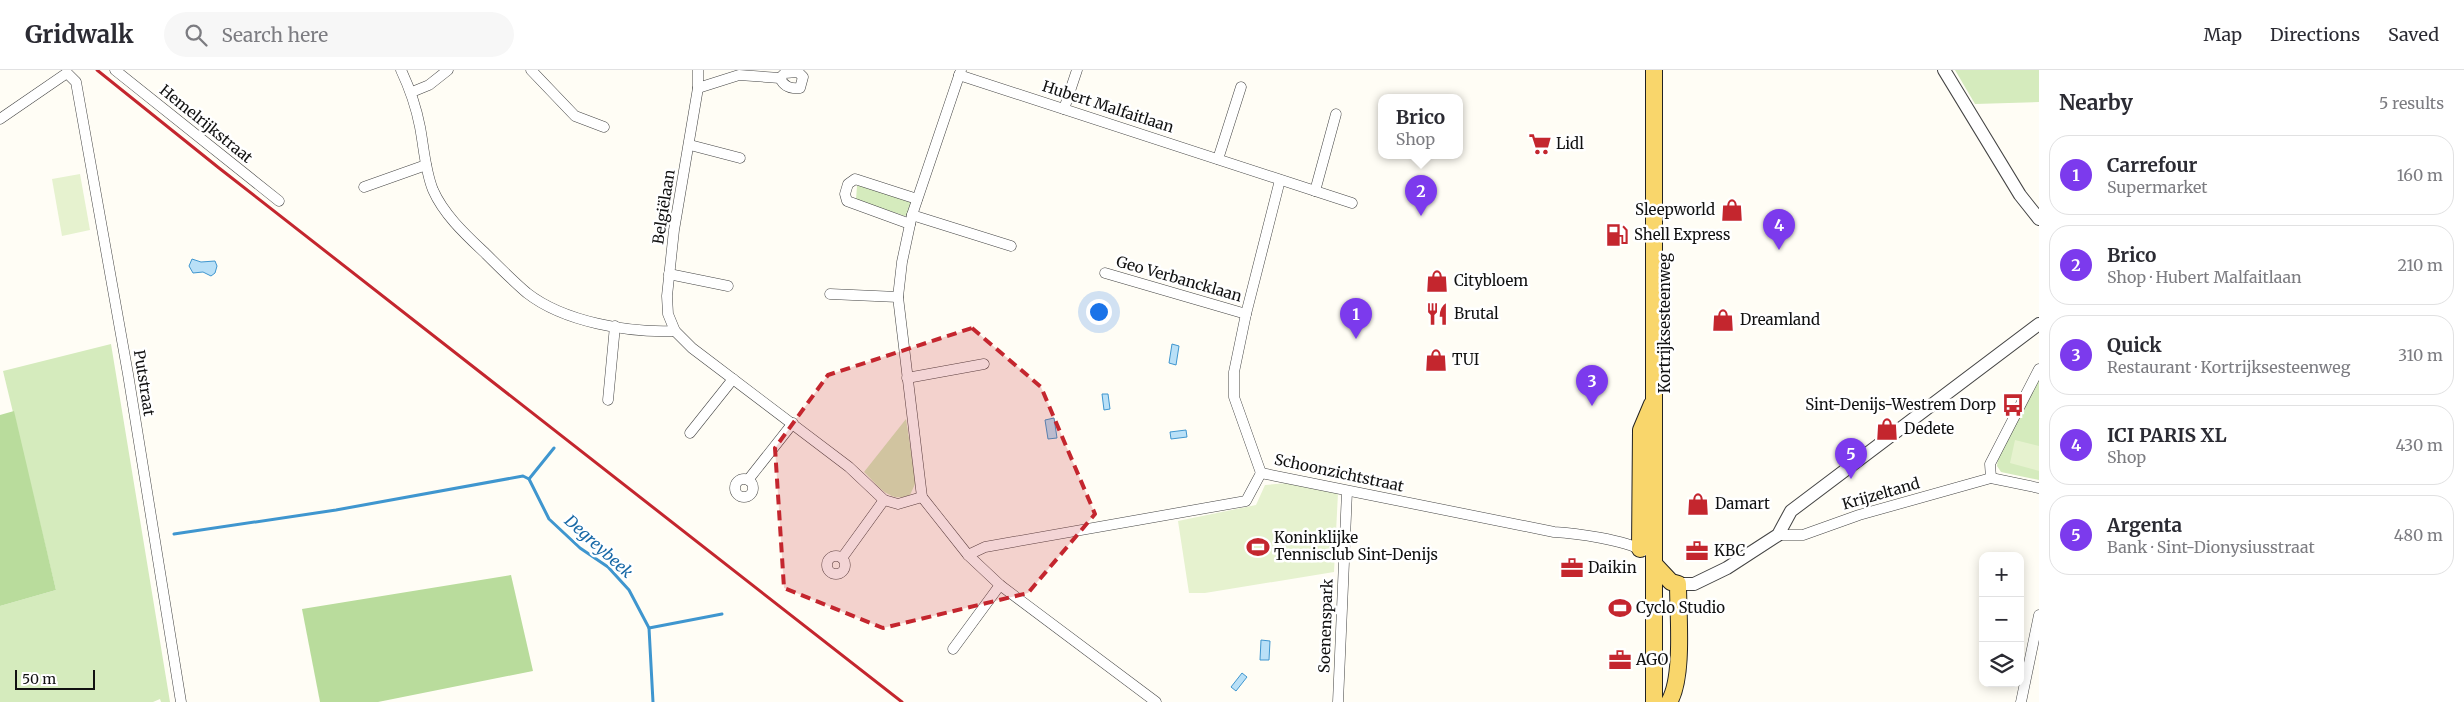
<!DOCTYPE html>
<html lang="en">
<head>
<meta charset="utf-8">
<style>
  body { margin:0; font-family:Merriweather,serif; background:#f7f7f7; color:#2b2b33 }
  .controls { position:absolute; right:15px; bottom:15px; display:grid; overflow:hidden; border-radius:10px; box-shadow:0 2px 12px #0003 }
  .controls button { width:45px; height:45px; display:grid; place-items:center; padding:0; border:0; border-bottom:1px solid #e1e1e2; background:#fff; color:#2b2b33; font:25px sans-serif }
  .scale { position:absolute; left:15px; bottom:12px; width:80px; box-sizing:border-box; padding-left:5px; border:2px solid #111; border-top:0; font-size:14px; line-height:18px; white-space:nowrap; color:#111; -webkit-text-stroke:4px #fff; paint-order:stroke }
  .you { position:absolute; left:1098px; top:241px; width:18px; height:18px; margin:-12px; border:4px solid #fff; border-radius:50%; background:#1a73e8; box-shadow:0 0 0 8px #1a73e833 }
  .badge { display:grid; place-items:center; width:32px; height:32px; border-radius:50%; background:#7c3aed; color:#fff; font-size:16px; font-weight:700 }
  .pin { position:absolute; translate:-50% -41px; filter:drop-shadow(0 1px 2px #0008) }
  .pin::after { content:''; position:absolute; top:26px; width:18px; height:15px; background:inherit; clip-path:polygon(0 0,100% 0,50% 100%) }
  .popup { position:absolute; left:1378px; top:24px; width:85px; height:65px; box-sizing:border-box; display:grid; place-content:center; border-radius:10px; background:#fff; filter:drop-shadow(0 1px 4px #0005); font-size:16px; white-space:nowrap; color:#7c7c81 }
  .popup b { font-size:19px; color:#2b2b33 }
  .popup::after { content:''; position:absolute; left:50%; top:100%; margin-left:-10px; border:10px solid transparent; border-top-color:#fff }
  .list { margin:0; padding:0; list-style:none }
  h2 { display:flex; justify-content:space-between; align-items:center; height:65px; margin:0; padding:0 20px; font-size:21px }
  h2 small { font-size:16px; font-weight:400; color:#7c7c81 }
  .list li { display:grid; grid-template-columns:32px 1fr auto; gap:15px; align-items:center; box-sizing:border-box; height:80px; margin:0 10px 10px; padding:0 10px; border:1px solid #e1e1e2; border-radius:20px }
  .list b { display:block; font-size:19px; white-space:nowrap }
  .list p { margin:0; font-size:16px; white-space:nowrap; color:#7c7c81 }
  .list em { font-size:16px; font-style:normal; color:#7c7c81 }
  .icon { flex:none; width:28px; height:28px; fill:none; stroke:currentColor; stroke-width:2; stroke-linecap:round; stroke-linejoin:round }
  .map { position:relative; flex:none; width:2039px; height:632px; overflow:hidden }
  header { display:flex; align-items:center; gap:30px; box-sizing:border-box; height:70px; padding:0 25px; background:#fff; border-bottom:1px solid #e1e1e2 }
  header strong { font-size:24px }
  nav { display:flex; gap:28px; margin-inline-start:auto; font-size:18px }
  .search { width:350px; height:45px; background:#f7f7f7; display:flex; align-items:center; gap:12px; box-sizing:border-box; padding:0 18px; border-radius:28px; color:#7c7c81; font-size:19px }
  main { display:flex }
  aside { flex:1; background:#fff }
  .map>svg:first-child { display:block }
  .green { fill:#d5ebbd }
  .forest { fill:#b9dc9c }
  .pitch { fill:#e6f2cf }
  .water { fill:#b9e0f7; stroke:#3f96cf }
  .lines { fill:none; stroke-linecap:round; stroke-linejoin:round }
  .stream { stroke:#3f96cf; stroke-width:3 }
  .minor-casing { stroke:#444; stroke-width:11 }
  .tertiary-casing { stroke:#444; stroke-width:14 }
  .primary-casing { stroke:#222; stroke-width:18 }
  .minor { stroke:#fff; stroke-width:10 }
  .tertiary { stroke:#fff; stroke-width:12 }
  .primary { stroke:#f9d66b; stroke-width:16 }
  .rail { stroke:#c4262e; stroke-width:3 }
  .marked { fill:#c4262e; fill-opacity:0.2; stroke:#c4262e; stroke-width:4; stroke-dasharray:10 6; stroke-linejoin:round }
  .labels { text-anchor:middle; stroke-width:5; stroke-linejoin:round; paint-order:stroke }
  .street-label { font-size:15px; fill:#111; stroke:#fff }
  .poi-label { font-size:15px; fill:#111; stroke:#fff; text-anchor:start }
  .water-label { font-size:16px; font-style:italic; fill:#1768a6; stroke:#fff }
</style>
</head>
<body>
<header>
<strong>Gridwalk</strong>
<div class="search"><svg class="icon" aria-label="search" viewBox="0 0 24 24"><circle cx="10" cy="10" r="6"/><path d="M15 15l6 6"/></svg>Search here</div>
<nav><a>Map</a><a>Directions</a><a>Saved</a></nav>
</header>
<main>
<div class="map">
<svg width="2039" height="632" viewBox="0 0 2039 632">
  <rect width="100%" height="100%" fill="#fffdf5"/>
  <g class="green">
    <polygon points="1955,0 2039,0 2039,32 1975,34"/>
    <polygon points="862,114 912,132 908,145 905,146 856,130 857,116"/>
    <polygon points="111,274 170,632 161,632 160,629 153,632 0,632 0,536 56,520 3,301"/>
    <polygon points="2039,308 2039,410 2001,402 1997,396 1998,388"/>
    <path d="M906,349L916,412L910,425C889,434 878,415 864,402Z"/>
  </g>
  <g class="forest">
    <polygon points="14,341 56,520 0,536 0,345"/>
    <polygon points="511,505 533,601 378,632 320,632 302,539"/>
  </g>
  <g class="pitch">
    <polygon points="80,104 90,160 62,166 52,109"/>
    <polygon points="2015,370 2039,376 2039,401 2010,393"/>
    <polygon points="1288,413 1338,423 1334,502 1205,523 1189,523 1178,451 1256,435 1265,415"/>
  </g>
  <g class="water">
    <polygon points="192,189 201,192 215,191 217,196 215,203 211,206 203,202 193,203 189,196"/>
    <polygon points="1172,274 1179,276 1176,295 1169,293"/>
    <polygon points="1102,324 1108,324 1110,339 1104,340"/>
    <polygon points="1054,348 1057,368 1048,369 1045,350"/>
    <polygon points="1186,360 1187,367 1171,369 1170,362"/>
    <polygon points="1261,570 1270,571 1269,590 1260,590"/>
    <polygon points="1242,603 1247,607 1236,621 1231,617"/>
  </g>
  <g class="lines">
    <g class="stream">
      <polyline points="554,378 529,409 549,449 580,478 608,497 629,520 649,558 653,632"/>
      <polyline points="174,464 336,440 523,406 529,409"/>
      <polyline points="649,558 722,544"/>
    </g>
    <defs>
      <g id="minor">
        <polyline points="115,0 279,131"/>
        <path d="M401,0C410,19 416,36 420,57C424,78 425,100 433,120C444,145 466,165 486,184C499,197 513,211 527,223C564,252 629,263 675,261"/>
        <polyline points="531,0 575,46 604,57"/>
        <polyline points="698,0 698,18 674,160 667,226 668,244 675,261 692,278 849,397 884,430 898,434 922,427"/>
        <polyline points="961,0 912,145 902,192 898,227 922,427 968,485 1000,515 1156,632"/>
        <path d="M798,2L803,7L800,18C791,19 784,17 780,8L785,3Z"/>
        <polyline points="959,5 1352,133"/>
        <polyline points="698,18 739,5 780,8"/>
        <polyline points="412,22 429,15 448,0"/>
        <polyline points="1064,39 1077,0"/>
        <polyline points="0,49 67,3 76,12 128,304 181,632"/>
        <polyline points="690,75 740,88"/>
        <polyline points="1218,89 1241,17"/>
        <polyline points="364,117 426,95"/>
        <polyline points="1315,121 1336,44"/>
        <polyline points="912,145 1011,176"/>
        <polyline points="910,154 847,131 845,124 848,114 855,109 917,129"/>
        <polyline points="1105,203 1246,244"/>
        <polyline points="669,204 728,216"/>
        <polyline points="830,224 898,227"/>
        <polyline points="907,308 984,294"/>
        <polyline points="608,330 615,256"/>
        <polyline points="690,363 733,309"/>
        <polyline points="1261,403 1234,327 1234,302 1246,244 1280,110"/>
        <polyline points="1991,408 1990,394 2039,299"/>
        <circle cx="744" cy="418" r="9"/>
        <polyline points="748,410 793,353"/>
        <polyline points="1778,465 1803,465 1859,445 1991,408 2039,418"/>
        <path d="M968,485L985,477L1246,431L1261,403L1554,462C1575,463 1626,470 1643,481"/>
        <circle cx="836" cy="495" r="9"/>
        <polyline points="842,488 884,430"/>
        <polyline points="953,579 1000,515"/>
        <polyline points="1338,632 1347,421"/>
        <polyline points="2021,632 2039,545"/>
      </g>
      <g id="tertiary">
        <polyline points="1944,0 2020,125 2039,149"/>
        <polyline points="1678,514 1694,514 1727,498 1778,465 1791,441 2039,254"/>
      </g>
      <g id="primary">
        <polyline points="1640,479 1641,360 1652,334"/>
        <path d="M1655,495L1671,512L1678,514C1678,545 1684,607 1669,632"/>
        <polyline points="1654,632 1654,0"/>
      </g>
    </defs>
    <use href="#minor" class="minor-casing"/>
    <use href="#tertiary" class="tertiary-casing"/>
    <use href="#primary" class="primary-casing"/>
    <use href="#minor" class="minor"/>
    <use href="#tertiary" class="tertiary"/>
    <use href="#primary" class="primary"/>
    <polyline class="rail" points="97,0 219,98 902,632"/>
  </g>
  <path class="marked" d="M972,258L1041,317L1095,444L1028,523L883,558L784,518L775,378L828,305Z"/>
  <defs>
    <symbol id="supermarket-bare" viewBox="-9 -9 18 18"><path d="M-6-5.5h2.5l.6 2H6L4.5 2H-2.5L-4.4-4H-6ZM-1.5 3.2a1.3 1.3 0 1 0 .1 0ZM3 3.2a1.3 1.3 0 1 0 .1 0Z" fill="#c4262e" stroke="#fff" stroke-width="2.5" paint-order="stroke"/></symbol>
    <symbol id="shop-bare" viewBox="-9 -9 18 18"><path d="M-5-2.5h2.3a2.7 3.5 0 0 1 5.4 0H5L5.5 6h-11ZM-1.5-2.5h3a1.5 2.3 0 0 0-3 0Z" fill="#c4262e" stroke="#fff" stroke-width="2.5" paint-order="stroke"/></symbol>
    <symbol id="fuel-bare" viewBox="-9 -9 18 18"><path d="M-5.5-6h7V0h2V4h1.3V-2.5L3-4.5l.8-.8L6-3V5H2.5V1h-1V6h-7ZM-4.2-4.7v3.2H.2V-4.7Z" fill="#c4262e" stroke="#fff" stroke-width="2.5" paint-order="stroke"/></symbol>
    <symbol id="restaurant-bare" viewBox="-9 -9 18 18"><path d="M-5-6h1v4h1v-4h1v4h1v-4h1v5L-1.5 .5V6h-2V.5L-5-1ZM5-6V6H3V1.5H1.5Q1.5-4 5-6Z" fill="#c4262e" stroke="#fff" stroke-width="2.5" paint-order="stroke"/></symbol>
    <symbol id="bus-bare" viewBox="-9 -9 18 18"><path d="M-5-6H5V4H4V6H2V4H-2V6H-4V4H-5ZM-3.5-4V0h7V-4ZM-3.5 1.2v1.5H-2V1.2ZM2 1.2v1.5H3.5V1.2Z" fill="#c4262e" stroke="#fff" stroke-width="2.5" paint-order="stroke"/></symbol>
    <symbol id="stadium-bare" viewBox="-9 -9 18 18"><path d="M0-5a6.5 5 0 1 0 0 10a6.5 5 0 1 0 0-10ZM-3.5-1.8h7v3.6h-7Z" fill="#c4262e" stroke="#fff" stroke-width="2.5" paint-order="stroke"/></symbol>
    <symbol id="office-bare" viewBox="-9 -9 18 18"><path d="M-6-3h4V-5.5h4V-3h4V5H-6ZM-1-4.5V-3h2v-1.5ZM-6 0V1H6V0Z" fill="#c4262e" stroke="#fff" stroke-width="2.5" paint-order="stroke"/></symbol>
  </defs>
  <g fill-rule="evenodd">
    <use href="#supermarket-bare" x="1524" y="58" width="32" height="32"/>
    <use href="#shop-bare" x="1716" y="124" width="32" height="32"/>
    <use href="#fuel-bare" x="1601" y="149" width="32" height="32"/>
    <use href="#shop-bare" x="1421" y="195" width="32" height="32"/>
    <use href="#restaurant-bare" x="1421" y="228" width="32" height="32"/>
    <use href="#shop-bare" x="1707" y="234" width="32" height="32"/>
    <use href="#shop-bare" x="1420" y="274" width="32" height="32"/>
    <use href="#bus-bare" x="1997" y="319" width="32" height="32"/>
    <use href="#shop-bare" x="1871" y="343" width="32" height="32"/>
    <use href="#shop-bare" x="1682" y="418" width="32" height="32"/>
    <use href="#stadium-bare" x="1242" y="461" width="32" height="32"/>
    <use href="#office-bare" x="1681" y="465" width="32" height="32"/>
    <use href="#office-bare" x="1556" y="482" width="32" height="32"/>
    <use href="#stadium-bare" x="1604" y="522" width="32" height="32"/>
    <use href="#office-bare" x="1604" y="574" width="32" height="32"/>
  </g>
  <g class="labels">
    <g class="street-label">
      <text transform="translate(1108 37) rotate(18)" y="5">Hubert Malfaitlaan</text>
      <text transform="translate(206 54) rotate(39)" y="5">Hemelrijkstraat</text>
      <text transform="translate(664 137) rotate(-81)" y="5">Belgiëlaan</text>
      <text transform="translate(1179 209) rotate(16)" y="5">Geo Verbancklaan</text>
      <text transform="translate(1665 253) rotate(-90)" y="5">Kortrijksesteenweg</text>
      <text transform="translate(144 313) rotate(81)" y="5">Putstraat</text>
      <text transform="translate(1339 403) rotate(12)" y="5">Schoonzichtstraat</text>
      <text transform="translate(1881 424) rotate(-16)" y="5">Krijzeltand</text>
      <text transform="translate(1326 556) rotate(-88)" y="5">Soenenspark</text>
    </g>
    <g class="poi-label">
      <text x="1556" y="79">Lidl</text>
      <text x="1715" y="145" text-anchor="end">Sleepworld</text>
      <text x="1634" y="170">Shell Express</text>
      <text x="1454" y="216">Citybloem</text>
      <text x="1454" y="249">Brutal</text>
      <text x="1740" y="255">Dreamland</text>
      <text x="1452" y="295">TUI</text>
      <text x="1996" y="340" text-anchor="end">Sint-Denijs-Westrem Dorp</text>
      <text x="1904" y="364">Dedete</text>
      <text x="1715" y="439">Damart</text>
      <text x="1274" y="473">Koninklijke<tspan x="1274" dy="17">Tennisclub Sint-Denijs</tspan></text>
      <text x="1714" y="486">KBC</text>
      <text x="1588" y="503">Daikin</text>
      <text x="1636" y="543">Cyclo Studio</text>
      <text x="1636" y="595">AGO</text>
    </g>
    <g class="water-label">
      <text transform="translate(599 476) rotate(42)" y="6">Degreybeek</text>
    </g>
  </g>
</svg>
<div class="controls">
<button>+</button>
<button>−</button>
<button><svg class="icon" aria-label="layers" viewBox="0 0 24 24"><path d="M12 4l9 5-9 5-9-5zM3 14l9 5 9-5"/></svg></button>
</div>
<div class="scale">50 m</div>
<div class="you"></div>
<div class="pin badge" style="left:1356px;top:269px">1</div>
<div class="pin badge" style="left:1421px;top:146px">2</div>
<div class="popup"><b>Brico</b>Shop</div>
<div class="pin badge" style="left:1592px;top:336px">3</div>
<div class="pin badge" style="left:1779px;top:180px">4</div>
<div class="pin badge" style="left:1851px;top:409px">5</div>
</div>
<aside>
<h2>Nearby<small>5 results</small></h2>
<ul class="list">
<li><span class="badge">1</span><div><b>Carrefour</b><p>Supermarket</p></div><em>160 m</em></li>
<li><span class="badge">2</span><div><b>Brico</b><p>Shop · Hubert Malfaitlaan</p></div><em>210 m</em></li>
<li><span class="badge">3</span><div><b>Quick</b><p>Restaurant · Kortrijksesteenweg</p></div><em>310 m</em></li>
<li><span class="badge">4</span><div><b>ICI PARIS XL</b><p>Shop</p></div><em>430 m</em></li>
<li><span class="badge">5</span><div><b>Argenta</b><p>Bank · Sint-Dionysiusstraat</p></div><em>480 m</em></li>
</ul>
</aside>
</main>
</body>
</html>
